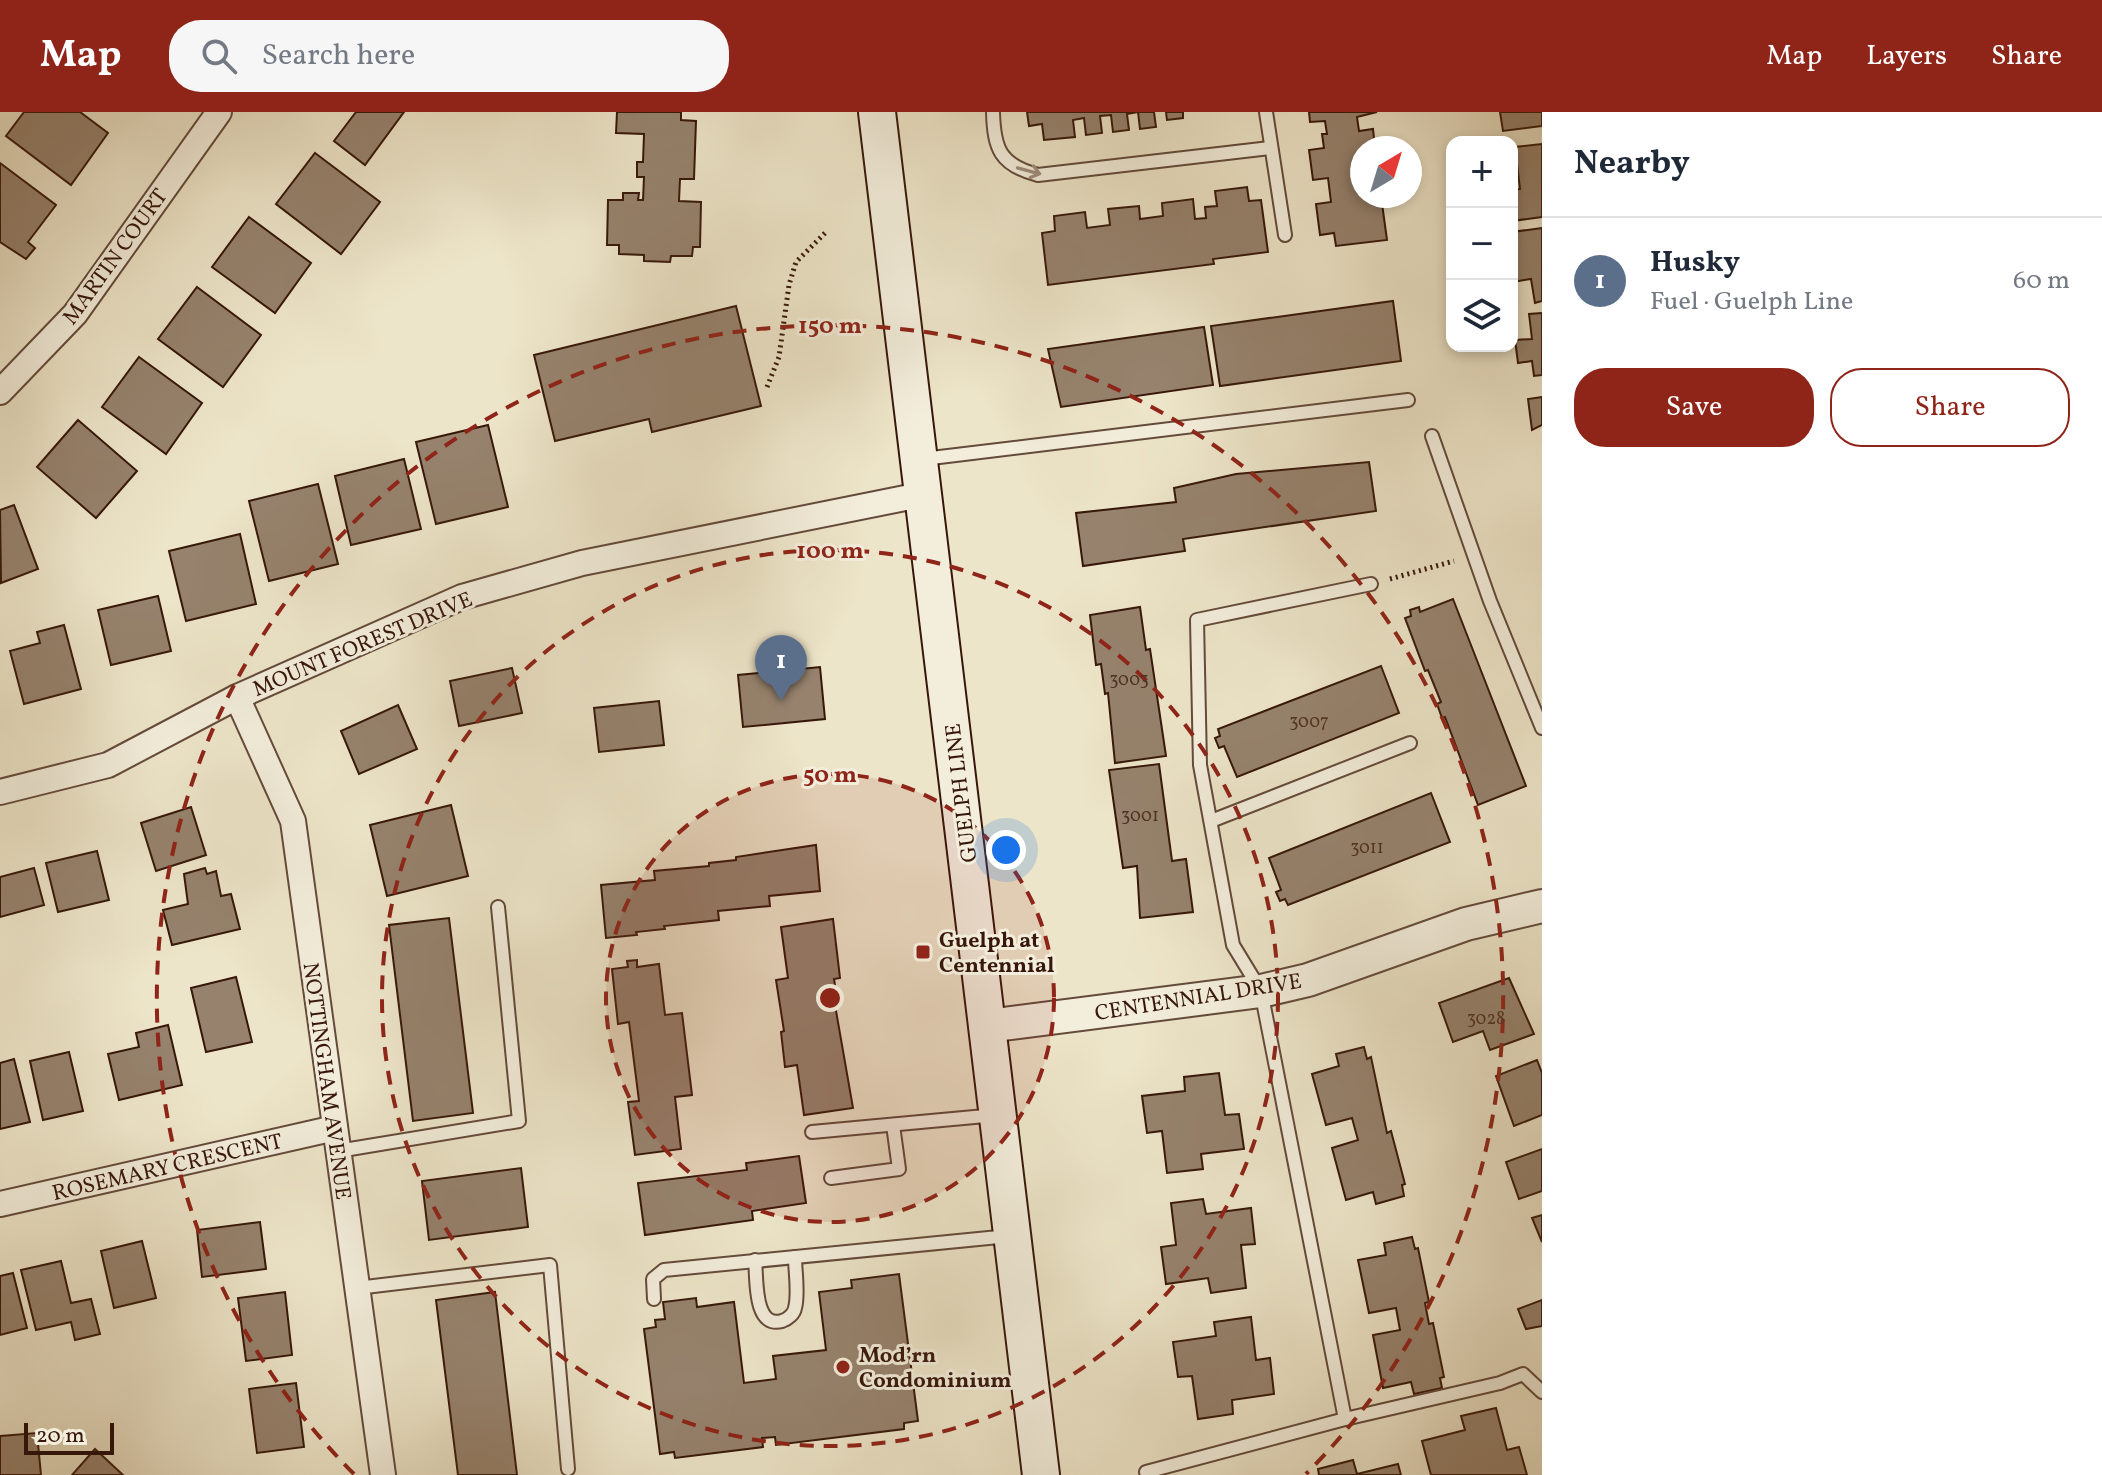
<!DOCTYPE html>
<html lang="en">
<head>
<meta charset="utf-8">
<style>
  body { margin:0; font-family:Vollkorn,serif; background:#f6f6f7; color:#1f2937 }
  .controls { position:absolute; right:24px; top:24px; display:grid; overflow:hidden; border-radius:16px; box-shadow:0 4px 12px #0003 }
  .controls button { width:72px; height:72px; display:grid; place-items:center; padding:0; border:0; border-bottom:2px solid #e0e1e3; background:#fff; color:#1f2937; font:40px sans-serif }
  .compass { position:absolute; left:1350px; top:24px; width:72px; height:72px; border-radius:50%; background:#fff; box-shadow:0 4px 12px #0003; rotate:38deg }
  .scale { position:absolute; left:24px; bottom:20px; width:90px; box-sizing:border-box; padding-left:8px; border:4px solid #37170a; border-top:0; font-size:22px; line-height:28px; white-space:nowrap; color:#37170a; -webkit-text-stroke:6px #f3eedc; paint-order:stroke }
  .you { position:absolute; left:1006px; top:738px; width:28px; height:28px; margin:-20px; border:6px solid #fff; border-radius:50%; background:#1a73e8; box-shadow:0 0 0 12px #1a73e833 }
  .badge { display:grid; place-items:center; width:52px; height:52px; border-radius:50%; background:#8f2418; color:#fff; font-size:26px; font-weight:700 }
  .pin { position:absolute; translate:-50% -66px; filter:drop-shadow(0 2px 4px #0008) }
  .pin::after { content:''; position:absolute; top:42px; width:28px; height:24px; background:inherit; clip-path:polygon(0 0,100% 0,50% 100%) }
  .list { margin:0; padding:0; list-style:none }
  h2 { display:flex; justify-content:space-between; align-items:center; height:104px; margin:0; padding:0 32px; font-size:34px }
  h2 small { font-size:26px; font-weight:400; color:#747a83 }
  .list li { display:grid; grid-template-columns:52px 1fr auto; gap:24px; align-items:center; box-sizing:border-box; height:128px; padding:0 32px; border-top:2px solid #e0e1e3 }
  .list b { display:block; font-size:30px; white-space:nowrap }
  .list p { margin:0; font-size:26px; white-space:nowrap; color:#747a83 }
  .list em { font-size:26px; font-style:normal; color:#747a83 }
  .actions { display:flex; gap:16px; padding:24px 32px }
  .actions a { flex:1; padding:18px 0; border:2px solid #8f2418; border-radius:32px; text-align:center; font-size:28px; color:#8f2418 }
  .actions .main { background:#8f2418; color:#fff }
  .icon { flex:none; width:44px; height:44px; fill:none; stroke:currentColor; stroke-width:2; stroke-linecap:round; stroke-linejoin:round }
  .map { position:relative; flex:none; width:1542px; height:1363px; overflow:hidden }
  header { display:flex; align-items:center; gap:48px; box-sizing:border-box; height:112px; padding:0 40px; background:#8f2418; color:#fff }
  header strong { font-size:38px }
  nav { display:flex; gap:44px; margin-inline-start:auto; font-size:28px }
  .search { width:560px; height:72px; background:#f6f6f7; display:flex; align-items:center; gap:20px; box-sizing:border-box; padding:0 28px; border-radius:32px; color:#747a83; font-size:30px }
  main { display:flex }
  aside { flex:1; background:#fff }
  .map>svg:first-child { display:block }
  .building { fill:#96826d; stroke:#37170a; stroke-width:2 }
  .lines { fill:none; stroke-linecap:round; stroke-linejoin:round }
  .service-casing { stroke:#644a3a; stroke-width:16 }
  .minor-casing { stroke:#644a3a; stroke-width:28 }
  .tertiary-casing { stroke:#644a3a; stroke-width:36 }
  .secondary-casing { stroke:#37170a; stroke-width:40 }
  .path { stroke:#37170a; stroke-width:5; stroke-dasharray:2 4; stroke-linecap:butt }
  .service { stroke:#f3eedc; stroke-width:12 }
  .minor { stroke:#f3eedc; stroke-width:24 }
  .tertiary { stroke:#f3eedc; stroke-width:32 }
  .secondary { stroke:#f3eedc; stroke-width:36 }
  .oneway { stroke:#9e8d7e }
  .ring { fill:none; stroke:#8f2418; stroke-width:4; stroke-dasharray:14 10 }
  .poi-dot { fill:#8f2418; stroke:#f3eedc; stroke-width:3 }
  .labels { text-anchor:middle; stroke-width:6; stroke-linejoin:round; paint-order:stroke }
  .number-label { font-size:18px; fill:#4f3223 }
  .street-label { font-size:22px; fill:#37170a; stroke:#f3eedc }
  .poi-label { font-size:22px; font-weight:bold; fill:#37170a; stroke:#f3eedc; text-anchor:start }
  .centre { fill:#8f2418; stroke:#f3eedc; stroke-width:4 }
  .ring-label { font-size:24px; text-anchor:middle; font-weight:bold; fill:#8f2418; stroke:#f3eedc; stroke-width:6; stroke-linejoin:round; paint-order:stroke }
</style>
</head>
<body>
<header>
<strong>Map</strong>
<div class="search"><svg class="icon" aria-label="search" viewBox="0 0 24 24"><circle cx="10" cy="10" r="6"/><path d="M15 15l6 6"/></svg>Search here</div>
<nav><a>Map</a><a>Layers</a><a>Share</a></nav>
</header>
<main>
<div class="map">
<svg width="1542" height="1363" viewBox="0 0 1542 1363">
  <rect width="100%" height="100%" fill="#ede5c9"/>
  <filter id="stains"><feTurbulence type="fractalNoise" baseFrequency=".0025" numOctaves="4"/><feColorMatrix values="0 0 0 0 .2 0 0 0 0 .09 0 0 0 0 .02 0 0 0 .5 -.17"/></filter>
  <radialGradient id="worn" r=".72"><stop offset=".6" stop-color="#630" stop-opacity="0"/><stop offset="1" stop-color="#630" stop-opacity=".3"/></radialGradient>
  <g class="building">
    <polygon points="24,0 80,0 108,21 71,73 6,24"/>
    <polygon points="356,0 404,0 365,53 334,29"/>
    <polygon points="617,0 681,0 681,8 696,9 694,67 680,67 679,89 701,90 700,135 693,135 692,144 671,144 670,150 644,149 644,143 619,142 619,133 607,133 608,88 623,88 623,81 639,81 638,88 643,88 644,65 637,65 637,50 643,50 644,22 616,21"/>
    <polygon points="1027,0 1154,0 1156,15 1140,17 1138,0 1127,2 1129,18 1113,20 1111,3 1100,4 1102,21 1086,23 1084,6 1073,8 1075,25 1044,28 1042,12 1029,14"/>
    <polygon points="1166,0 1183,0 1183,6 1167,8"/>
    <polygon points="1309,0 1377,0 1357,5 1359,19 1373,17 1375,36 1362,36 1362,84 1381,84 1387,128 1336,134 1334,121 1320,123 1316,92 1331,90 1328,66 1313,68 1309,38 1324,36 1322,22 1327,22 1325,9 1310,10"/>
    <polygon points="1500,0 1542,0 1542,14 1503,19"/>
    <polygon points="1542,32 1542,105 1512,109 1512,78 1520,77 1515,35"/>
    <polygon points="315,41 380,90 341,142 276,92"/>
    <polygon points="0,51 56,93 28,130 35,136 26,147 0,130"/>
    <polygon points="1247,75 1249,89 1261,88 1268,140 1213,147 1214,152 1048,173 1042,121 1055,119 1054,104 1085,100 1087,116 1110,113 1108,97 1139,94 1140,107 1163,104 1162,91 1193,87 1195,107 1206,106 1205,95 1217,94 1215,79"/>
    <polygon points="249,105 311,151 275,201 212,155"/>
    <polygon points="1542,116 1542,189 1535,191 1531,167 1512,170 1512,120"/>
    <polygon points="197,175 261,223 223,275 158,227"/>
    <polygon points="1393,189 1401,249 1220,274 1211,214"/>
    <polygon points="736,194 761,294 652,320 649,307 555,329 534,243"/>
    <polygon points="1542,201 1542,263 1534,264 1532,249 1518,251 1515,228 1532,227 1529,202"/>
    <polygon points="1204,215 1213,273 1061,295 1048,237"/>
    <polygon points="139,245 202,291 166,342 102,295"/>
    <polygon points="1542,285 1542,313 1532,318 1528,287"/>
    <polygon points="78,308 137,359 96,406 37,355"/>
    <polygon points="488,313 508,395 436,412 416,330"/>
    <polygon points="404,347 421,417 351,433 335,364"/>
    <polygon points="1369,350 1376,399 1183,427 1185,439 1083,454 1076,401 1176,390 1174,376 1236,362"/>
    <polygon points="318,372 338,452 269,469 249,389"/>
    <polygon points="14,393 38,457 1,471 0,398"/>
    <polygon points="240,422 256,492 186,509 169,439"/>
    <polygon points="158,484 171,539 111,553 98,498"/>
    <polygon points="1453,487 1526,674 1478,693 1445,605 1442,606 1437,592 1441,590 1428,558 1425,559 1405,506 1411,504 1410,498 1419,495 1420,500"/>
    <polygon points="1140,495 1146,538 1150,537 1166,644 1115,651 1108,581 1105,582 1101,552 1096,553 1090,503"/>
    <polygon points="64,513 81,577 24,592 10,539 40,531 37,520"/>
    <polygon points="1381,554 1399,601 1237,665 1224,634 1219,636 1215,626 1220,624 1218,617"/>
    <polygon points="820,555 825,607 743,615 738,563"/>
    <polygon points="512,556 522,601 459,614 450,569"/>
    <polygon points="659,589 664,633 599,640 594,596"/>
    <polygon points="398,593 417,637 359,662 341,619"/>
    <polygon points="1159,652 1172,749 1186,747 1193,800 1140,806 1137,754 1123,756 1109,658"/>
    <polygon points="1431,681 1450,730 1288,793 1285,787 1280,789 1276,780 1281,778 1269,746"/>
    <polygon points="451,693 468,764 387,784 370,713"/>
    <polygon points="191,695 206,743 156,759 141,711"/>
    <polygon points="816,733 820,779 769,784 770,794 718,799 719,808 664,814 665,817 636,820 637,823 606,826 601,773 655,768 654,759 709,754 709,751 736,748 736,745"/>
    <polygon points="97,739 109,788 58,800 46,751"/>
    <polygon points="34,756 44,793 0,805 0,765"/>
    <polygon points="205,756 207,762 216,759 221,784 231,782 240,817 172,833 163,798 188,792 184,762"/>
    <polygon points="449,806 473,1001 413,1009 389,813"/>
    <polygon points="833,807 840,866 834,867 838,892 835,893 853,996 804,1003 797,953 785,955 781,920 784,919 776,868 788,866 781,815"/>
    <polygon points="637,848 637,855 659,852 665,903 682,901 692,983 675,985 681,1037 635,1043 628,990 639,989 629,910 618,912 612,857 628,855 627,849"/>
    <polygon points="236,865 252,930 206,940 191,876"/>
    <polygon points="1509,866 1534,922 1490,938 1483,919 1453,930 1439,891"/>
    <polygon points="168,913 182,973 119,988 108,942 139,935 136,921"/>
    <polygon points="1364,935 1367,947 1371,945 1387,1021 1391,1019 1405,1072 1402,1073 1404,1084 1376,1092 1373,1080 1346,1088 1332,1036 1358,1028 1352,1006 1326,1013 1312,962 1339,954 1336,942"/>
    <polygon points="69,940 83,999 43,1008 30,949"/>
    <polygon points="14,947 30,1010 0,1017 0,951"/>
    <polygon points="1537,948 1542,961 1542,1003 1514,1014 1496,964"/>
    <polygon points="1219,961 1225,1003 1239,1002 1244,1037 1201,1042 1203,1057 1167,1061 1162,1019 1147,1021 1142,984 1185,979 1184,965"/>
    <polygon points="1542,1037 1542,1079 1519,1087 1506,1050"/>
    <polygon points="799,1044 806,1091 752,1099 753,1108 645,1123 638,1071 747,1058 746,1051"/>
    <polygon points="521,1056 528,1115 429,1128 422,1069"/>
    <polygon points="1203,1087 1206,1102 1251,1096 1255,1132 1241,1133 1246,1176 1211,1181 1208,1166 1166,1172 1161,1135 1176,1133 1171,1091"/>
    <polygon points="1542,1103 1542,1130 1532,1106"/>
    <polygon points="260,1110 266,1157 202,1165 197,1118"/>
    <polygon points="1412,1125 1415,1137 1418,1136 1429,1190 1425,1191 1429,1212 1433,1211 1444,1265 1440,1266 1442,1276 1414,1282 1411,1270 1383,1276 1373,1223 1400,1218 1396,1196 1369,1201 1358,1148 1386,1143 1384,1131"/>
    <polygon points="142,1129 156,1186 114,1196 101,1139"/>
    <polygon points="61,1149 71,1191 91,1187 100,1222 75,1228 71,1210 36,1218 21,1158"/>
    <polygon points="13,1161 27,1216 0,1223 0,1164"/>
    <polygon points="899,1162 918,1309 904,1311 904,1317 776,1333 775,1325 762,1326 763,1335 675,1346 674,1340 660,1342 644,1217 656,1215 655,1208 665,1207 663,1190 696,1186 697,1195 734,1190 744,1271 776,1267 773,1244 826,1238 819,1180 852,1176 851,1168"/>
    <polygon points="285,1180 292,1243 246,1249 238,1186"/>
    <polygon points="495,1180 517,1363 458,1363 436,1188"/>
    <polygon points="1542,1188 1542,1214 1526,1217 1518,1197"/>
    <polygon points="1251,1205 1256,1248 1270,1246 1274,1282 1232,1288 1233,1302 1198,1307 1192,1264 1178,1265 1173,1230 1216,1224 1214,1210"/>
    <polygon points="296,1271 304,1335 257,1341 249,1277"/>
    <polygon points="1496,1296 1507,1338 1519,1335 1527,1363 1431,1363 1422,1329 1465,1318 1461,1304"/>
    <polygon points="37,1321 41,1363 0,1363 0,1324"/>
    <polygon points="95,1337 123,1363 72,1363"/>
    <polygon points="1353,1348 1357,1362 1398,1352 1401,1363 1319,1363 1318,1357"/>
  </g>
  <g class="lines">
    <defs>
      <g id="service">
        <path d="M993,0C994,37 1000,53 1038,63L1270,36"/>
        <polyline points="1266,0 1285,123"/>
        <polyline points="1432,324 1490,489 1542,616"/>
        <polyline points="923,347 1408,288"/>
        <polyline points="1211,709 1410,631"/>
        <polyline points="812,1020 996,1003"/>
        <polyline points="338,1039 519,1009 498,795"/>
        <polyline points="831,1066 899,1057 893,1013"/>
        <path d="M755,1148C757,1165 753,1217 782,1209C788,1207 794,1202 795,1196C799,1181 795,1160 795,1145"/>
        <polyline points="357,1176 550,1153 568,1357"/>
        <polyline points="654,1187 653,1167 664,1158 1009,1124"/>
        <polyline points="1345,1307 1261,879 1233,833 1200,653 1197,508 1371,472"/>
        <polyline points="1146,1360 1345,1307 1500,1271 1523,1262 1542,1280"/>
      </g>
      <g id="minor">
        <polyline points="0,280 75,202 219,0"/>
        <polyline points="237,585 293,709 383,1363"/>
        <polyline points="0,680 108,653 237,585 462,485 582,451 925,382"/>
        <polyline points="0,1092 335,1016"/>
      </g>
      <polyline id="tertiary" points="987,914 1261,879 1308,868 1466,812 1542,794"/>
      <polyline id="secondary" points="877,0 1041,1363"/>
    </defs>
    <use href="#service" class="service-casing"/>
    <use href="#minor" class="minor-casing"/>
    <use href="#tertiary" class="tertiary-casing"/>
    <use href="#secondary" class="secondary-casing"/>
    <g class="path">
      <polyline points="767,275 779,245 789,173 796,150 826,120"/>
      <polyline points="1390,467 1454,449"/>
    </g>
    <use href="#service" class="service"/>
    <use href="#minor" class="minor"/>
    <use href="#tertiary" class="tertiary"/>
    <use href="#secondary" class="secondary"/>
  </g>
  <defs><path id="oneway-shaft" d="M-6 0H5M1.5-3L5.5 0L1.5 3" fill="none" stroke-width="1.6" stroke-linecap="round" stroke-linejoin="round" transform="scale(2)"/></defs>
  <use class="oneway" href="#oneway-shaft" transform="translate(1029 59) rotate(15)"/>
  <circle cx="830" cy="886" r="224" fill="#8f2418" fill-opacity=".12"/>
  <g class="ring">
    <circle cx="830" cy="886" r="224"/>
    <circle cx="830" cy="886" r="448"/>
    <path d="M354 1362A673 673 0 1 1 1306 1362"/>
  </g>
  <g class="poi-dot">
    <rect x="915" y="832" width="16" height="16" rx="4"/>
    <circle cx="843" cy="1255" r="8"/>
  </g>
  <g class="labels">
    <g class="number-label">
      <text x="1129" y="573">3003</text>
      <text x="1309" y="615">3007</text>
      <text x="1140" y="709">3001</text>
      <text x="1367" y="741">3011</text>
      <text x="1486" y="912">3028</text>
    </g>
    <g class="street-label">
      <text transform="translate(114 144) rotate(-54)" y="8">MARTIN COURT</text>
      <text transform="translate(362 531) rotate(-23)" y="8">MOUNT FOREST DRIVE</text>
      <text transform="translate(960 681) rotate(-97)" y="8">GUELPH LINE</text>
      <text transform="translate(1198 884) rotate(-9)" y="8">CENTENNIAL DRIVE</text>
      <text transform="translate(328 969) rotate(82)" y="8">NOTTINGHAM AVENUE</text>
      <text transform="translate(167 1054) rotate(-13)" y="8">ROSEMARY CRESCENT</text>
    </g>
    <g class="poi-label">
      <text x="939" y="835">Guelph at<tspan x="939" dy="25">Centennial</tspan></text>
      <text x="859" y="1250">Mod’rn<tspan x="859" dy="25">Condominium</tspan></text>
    </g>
  </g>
  <circle cx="830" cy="886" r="12" class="centre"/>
  <g class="ring-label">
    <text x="830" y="221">150 m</text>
    <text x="830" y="446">100 m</text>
    <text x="830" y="670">50 m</text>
  </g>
  <rect width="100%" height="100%" filter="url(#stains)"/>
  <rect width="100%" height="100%" fill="url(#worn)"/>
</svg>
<div class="controls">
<button>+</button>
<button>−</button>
<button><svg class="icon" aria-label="layers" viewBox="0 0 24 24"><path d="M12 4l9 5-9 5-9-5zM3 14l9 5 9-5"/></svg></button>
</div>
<svg class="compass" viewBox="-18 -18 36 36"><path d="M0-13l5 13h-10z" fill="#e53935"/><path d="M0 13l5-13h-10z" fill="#747a83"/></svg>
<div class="scale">20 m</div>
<div class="you"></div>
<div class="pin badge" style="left:781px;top:589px;background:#5c6f8a">1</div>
</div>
<aside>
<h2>Nearby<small></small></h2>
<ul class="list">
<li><span class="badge" style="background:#5c6f8a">1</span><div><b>Husky</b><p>Fuel · Guelph Line</p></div><em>60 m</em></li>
</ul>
<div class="actions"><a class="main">Save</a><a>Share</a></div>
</aside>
</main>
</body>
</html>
